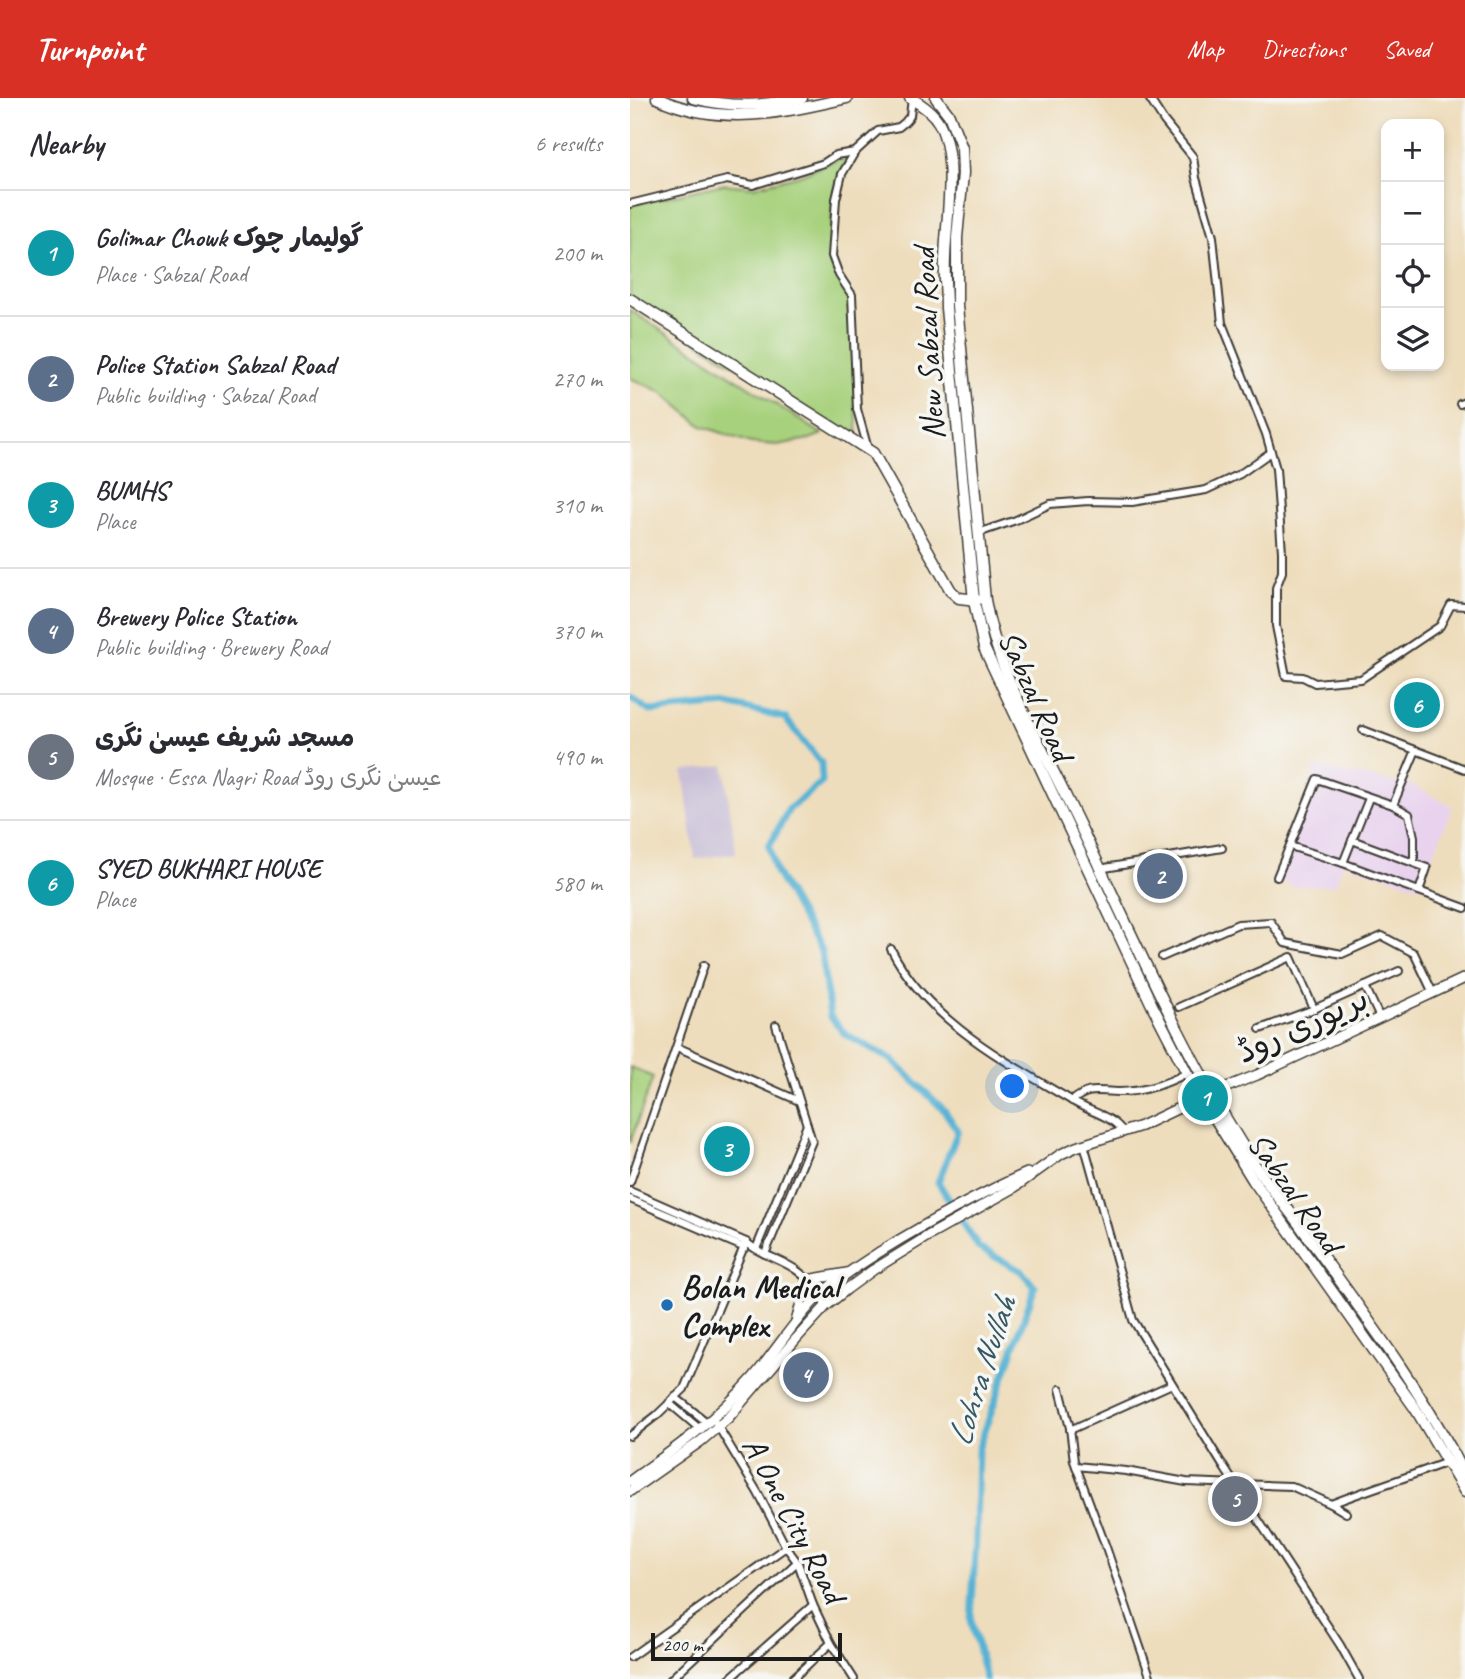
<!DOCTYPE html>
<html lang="en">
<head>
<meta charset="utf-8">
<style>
  body { margin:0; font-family:Caveat,"Playpen Sans Arabic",sans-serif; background:#f2f2f3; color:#2b2b33 }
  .controls { position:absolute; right:21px; top:21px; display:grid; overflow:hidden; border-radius:14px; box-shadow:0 4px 10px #0003 }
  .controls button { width:63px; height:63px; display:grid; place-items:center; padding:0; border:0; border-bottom:2px solid #e1e1e2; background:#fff; color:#2b2b33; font:35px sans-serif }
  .scale { position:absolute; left:21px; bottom:18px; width:191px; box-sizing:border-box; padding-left:7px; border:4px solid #1c1c1c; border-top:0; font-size:19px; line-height:24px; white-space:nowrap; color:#1c1c1c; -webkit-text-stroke:5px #f6f6f2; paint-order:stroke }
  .you { position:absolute; left:383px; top:989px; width:24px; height:24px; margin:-18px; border:5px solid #fff; border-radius:50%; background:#1a73e8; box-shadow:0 0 0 10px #1a73e833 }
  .badge { display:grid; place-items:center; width:46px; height:46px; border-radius:50%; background:#d93025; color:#fff; font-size:23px; font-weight:700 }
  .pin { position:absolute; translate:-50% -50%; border:4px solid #fff; box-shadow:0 2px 7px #0006 }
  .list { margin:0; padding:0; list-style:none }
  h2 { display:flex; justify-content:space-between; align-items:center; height:91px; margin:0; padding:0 28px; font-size:30px }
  h2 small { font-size:23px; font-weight:400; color:#7c7c81 }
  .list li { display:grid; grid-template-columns:46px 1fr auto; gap:21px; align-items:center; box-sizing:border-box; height:126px; padding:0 28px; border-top:2px solid #e1e1e2 }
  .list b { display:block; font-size:26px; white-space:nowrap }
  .list p { margin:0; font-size:23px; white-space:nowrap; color:#7c7c81 }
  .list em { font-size:23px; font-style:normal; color:#7c7c81 }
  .icon { flex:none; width:38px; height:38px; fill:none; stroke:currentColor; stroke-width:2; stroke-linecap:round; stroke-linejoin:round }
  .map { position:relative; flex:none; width:835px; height:1581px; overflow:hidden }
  header { display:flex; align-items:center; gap:42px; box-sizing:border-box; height:98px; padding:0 35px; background:#d93025; color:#fff }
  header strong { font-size:33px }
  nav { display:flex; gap:38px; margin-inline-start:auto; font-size:24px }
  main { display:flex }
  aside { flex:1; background:#fff }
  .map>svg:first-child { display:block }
  .built { fill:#e8d2ee }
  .industrial { fill:#c9bfd7 }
  .green { fill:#a7d17d; stroke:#62764c; stroke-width:2 }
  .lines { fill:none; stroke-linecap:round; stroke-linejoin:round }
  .canal { stroke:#57b2d4; stroke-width:7 }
  .street-casing { stroke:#3c3934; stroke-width:10 }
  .secondary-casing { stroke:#3c3934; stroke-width:12 }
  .primary-casing { stroke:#3c3934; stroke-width:13 }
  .street { stroke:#fff; stroke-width:6 }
  .secondary { stroke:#fff; stroke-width:9 }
  .primary { stroke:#fff; stroke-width:10 }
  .poi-dot { fill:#1f6fb2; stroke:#f6f6f2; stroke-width:2.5 }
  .labels { text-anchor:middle; stroke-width:7; stroke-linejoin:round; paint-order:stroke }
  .street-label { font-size:33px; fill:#1c1c1c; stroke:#f6f6f2 }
  .poi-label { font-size:33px; font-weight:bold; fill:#1c1c1c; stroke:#f6f6f2; text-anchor:start }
  .water-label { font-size:35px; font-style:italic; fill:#345866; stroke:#f6f6f2 }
</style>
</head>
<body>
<header>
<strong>Turnpoint</strong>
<nav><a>Map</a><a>Directions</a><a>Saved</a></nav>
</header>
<main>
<aside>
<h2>Nearby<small>6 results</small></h2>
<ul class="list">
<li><span class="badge" style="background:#0f9aa8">1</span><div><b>Golimar Chowk گولیمار چوک</b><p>Place · Sabzal Road</p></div><em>200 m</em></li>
<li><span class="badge" style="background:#5c6f8a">2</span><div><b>Police Station Sabzal Road</b><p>Public building · Sabzal Road</p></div><em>270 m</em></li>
<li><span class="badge" style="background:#0f9aa8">3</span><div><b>BUMHS</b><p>Place</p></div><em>310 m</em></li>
<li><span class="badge" style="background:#5c6f8a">4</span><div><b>Brewery Police Station</b><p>Public building · Brewery Road</p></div><em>370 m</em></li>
<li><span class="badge" style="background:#6b7280">5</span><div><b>مسجد شریف عیسیٰ نگری</b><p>Mosque · Essa Nagri Road عیسیٰ نگری روڈ</p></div><em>490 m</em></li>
<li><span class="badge" style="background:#0f9aa8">6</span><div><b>SYED BUKHARI HOUSE</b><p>Place</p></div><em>580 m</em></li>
</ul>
</aside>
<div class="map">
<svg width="835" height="1581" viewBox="0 0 835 1581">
  <rect width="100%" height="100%" fill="#f6f6f2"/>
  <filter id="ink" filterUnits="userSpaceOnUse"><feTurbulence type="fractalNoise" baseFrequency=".0143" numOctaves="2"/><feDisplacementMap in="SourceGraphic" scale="14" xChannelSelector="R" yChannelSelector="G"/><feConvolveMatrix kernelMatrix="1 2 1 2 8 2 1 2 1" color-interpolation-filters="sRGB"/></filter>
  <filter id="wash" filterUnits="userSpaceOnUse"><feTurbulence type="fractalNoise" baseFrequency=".00686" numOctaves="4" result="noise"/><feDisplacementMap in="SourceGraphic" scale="28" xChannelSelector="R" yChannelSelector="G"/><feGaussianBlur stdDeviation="1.57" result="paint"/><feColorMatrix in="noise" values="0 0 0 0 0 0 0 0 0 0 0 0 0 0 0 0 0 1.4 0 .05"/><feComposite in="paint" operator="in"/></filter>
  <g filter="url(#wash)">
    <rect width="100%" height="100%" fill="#eeddbc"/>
    <polygon class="built" points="686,668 773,686 776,684 823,709 790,789 713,765 706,787 663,789 647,779"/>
    <polygon class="industrial" points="94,667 106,755 65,761 53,673"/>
    <g class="green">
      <polygon points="214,59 219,59 211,74 203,100 199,162 221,201 228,344 0,202 0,107 94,86 123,89 170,77"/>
      <polygon points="0,212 192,336 180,341 147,347 121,345 72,328 32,294 0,280"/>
      <polygon points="0,969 23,979 0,1045"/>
    </g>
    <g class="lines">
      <polyline class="canal" points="0,599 20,613 98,606 155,620 191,665 192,684 159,711 139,748 146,774 191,853 200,918 215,936 262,962 314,1012 328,1033 308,1084 349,1150 391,1173 405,1189 348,1352 346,1439 341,1522 356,1581"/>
    </g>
  </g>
  <g filter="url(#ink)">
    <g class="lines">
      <defs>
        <g id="street">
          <polyline points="519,0 534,23 563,59 566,80 583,139 592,225 636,336 646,371 652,454 652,474 646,490 646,528 656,578 673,579 685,585 731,581 810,528 821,507 835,508"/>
          <polyline points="225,54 212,76 206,101 202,158 209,177 222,197 227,311 238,351"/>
          <polyline points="0,106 97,82 123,87 194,65 206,57 225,54 248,33 269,29 275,24 280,18 282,0"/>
          <polyline points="830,306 835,304"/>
          <polyline points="348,435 386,422 420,406 458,403 502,404 576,392 610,376 641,354"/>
          <polyline points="733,632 835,671"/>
          <polyline points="763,707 786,652"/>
          <polyline points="722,742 797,770 789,793"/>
          <polyline points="660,748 713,765 835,810"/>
          <polyline points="713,765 739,700"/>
          <polyline points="469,771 592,750"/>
          <polyline points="647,779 687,681 763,707 779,716 784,739 784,765"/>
          <path d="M261,851C298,924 377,964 444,1004C460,1014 483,1018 493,1034"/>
          <polyline points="532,859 608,826 641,824 655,845 712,856 752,838 784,855 803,895"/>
          <polyline points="735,888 750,920"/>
          <polyline points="549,909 661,859 684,911"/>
          <polyline points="630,931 684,911 769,873"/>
          <polyline points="47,949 169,1003"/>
          <path d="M442,1003C460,988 468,994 489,994C513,994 536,986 557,975"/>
          <polyline points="454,1046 503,1222 595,1371 710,1547 729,1581"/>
          <polyline points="0,1084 74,867"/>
          <path d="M0,1093L116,1144C131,1158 153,1161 169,1174C181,1182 188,1197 196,1208"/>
          <polyline points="0,1101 115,1150"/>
          <polyline points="126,1151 177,1027"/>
          <polyline points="135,1156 182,1043 146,927"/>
          <polyline points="430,1291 440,1330 444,1363 476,1449 521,1581"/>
          <polyline points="45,1299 78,1325"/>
          <polyline points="39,1305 71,1332"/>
          <polyline points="86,1325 128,1395 156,1449 168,1465 183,1507 201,1545 224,1581"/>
          <polyline points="440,1332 542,1286"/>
          <polyline points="0,1338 27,1317 54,1291 116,1144"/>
          <polyline points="446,1368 496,1373 556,1384 661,1388 701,1406 716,1415"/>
          <path d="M701,1406C739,1391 779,1379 817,1364"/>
          <polyline points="0,1559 156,1449"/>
          <polyline points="41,1581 166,1465"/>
          <polyline points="99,1581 183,1507"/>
          <polyline points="162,1581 201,1545"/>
        </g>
        <g id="secondary">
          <polyline points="166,1224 177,1182 217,1175"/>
          <path d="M0,1383C45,1351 86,1322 123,1280C146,1253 165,1221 190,1197C208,1180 230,1167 251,1153C298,1124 347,1097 397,1075"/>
          <polyline points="0,1393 71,1343 98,1320 166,1241 196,1208 217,1191 243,1172 298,1138 382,1091 431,1056 446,1049 511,1028 572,999 627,977 835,880"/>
        </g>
        <g id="primary">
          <path d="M27,0C89,29 153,15 217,0"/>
          <path d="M63,0C101,10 134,8 172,0"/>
          <path d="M280,0C291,6 303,14 309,25C328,61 316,120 315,161C314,177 316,194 316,210L344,503L354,550L522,907L557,975L623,1082L785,1310L835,1394"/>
          <path d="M306,0L319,17L332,50L333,75L327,140V208L355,502C367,574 406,636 437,701C496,821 547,945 619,1058C634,1082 652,1103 669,1126C727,1207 789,1287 835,1377"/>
          <polyline points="0,201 243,355 321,493 329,500 347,502"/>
        </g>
      </defs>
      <use href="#street" class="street-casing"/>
      <use href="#secondary" class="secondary-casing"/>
      <use href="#primary" class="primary-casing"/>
      <use href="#street" class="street"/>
      <use href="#secondary" class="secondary"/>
      <use href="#primary" class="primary"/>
    </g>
  </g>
  <circle class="poi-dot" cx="37" cy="1207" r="7"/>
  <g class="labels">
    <g class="street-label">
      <text transform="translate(297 246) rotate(-93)" y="12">New Sabzal Road</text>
      <text transform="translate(407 597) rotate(66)" y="12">Sabzal Road</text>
      <text transform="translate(672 926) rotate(-24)" y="12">بریوری روڈ</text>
      <text transform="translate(666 1094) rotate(55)" y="12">Sabzal Road</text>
      <text transform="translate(165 1421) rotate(62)" y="12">A One City Road</text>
    </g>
    <g class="poi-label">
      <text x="51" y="1200">Bolan Medical<tspan x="51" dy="38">Complex</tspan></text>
    </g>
    <g class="water-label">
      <text transform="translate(351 1273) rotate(-72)" y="12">Lohra Nullah</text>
    </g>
  </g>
</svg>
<div class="controls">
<button>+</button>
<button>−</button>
<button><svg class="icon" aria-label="locate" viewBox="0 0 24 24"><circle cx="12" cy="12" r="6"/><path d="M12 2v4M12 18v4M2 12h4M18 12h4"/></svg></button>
<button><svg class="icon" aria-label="layers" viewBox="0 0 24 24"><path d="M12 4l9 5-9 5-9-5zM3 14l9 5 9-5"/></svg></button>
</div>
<div class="scale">200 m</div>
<div class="you"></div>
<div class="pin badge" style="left:575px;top:1000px;background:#0f9aa8">1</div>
<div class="pin badge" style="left:530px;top:778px;background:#5c6f8a">2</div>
<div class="pin badge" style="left:97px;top:1051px;background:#0f9aa8">3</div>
<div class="pin badge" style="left:176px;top:1277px;background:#5c6f8a">4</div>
<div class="pin badge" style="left:605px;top:1401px;background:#6b7280">5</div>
<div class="pin badge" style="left:787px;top:607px;background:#0f9aa8">6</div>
</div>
</main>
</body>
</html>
